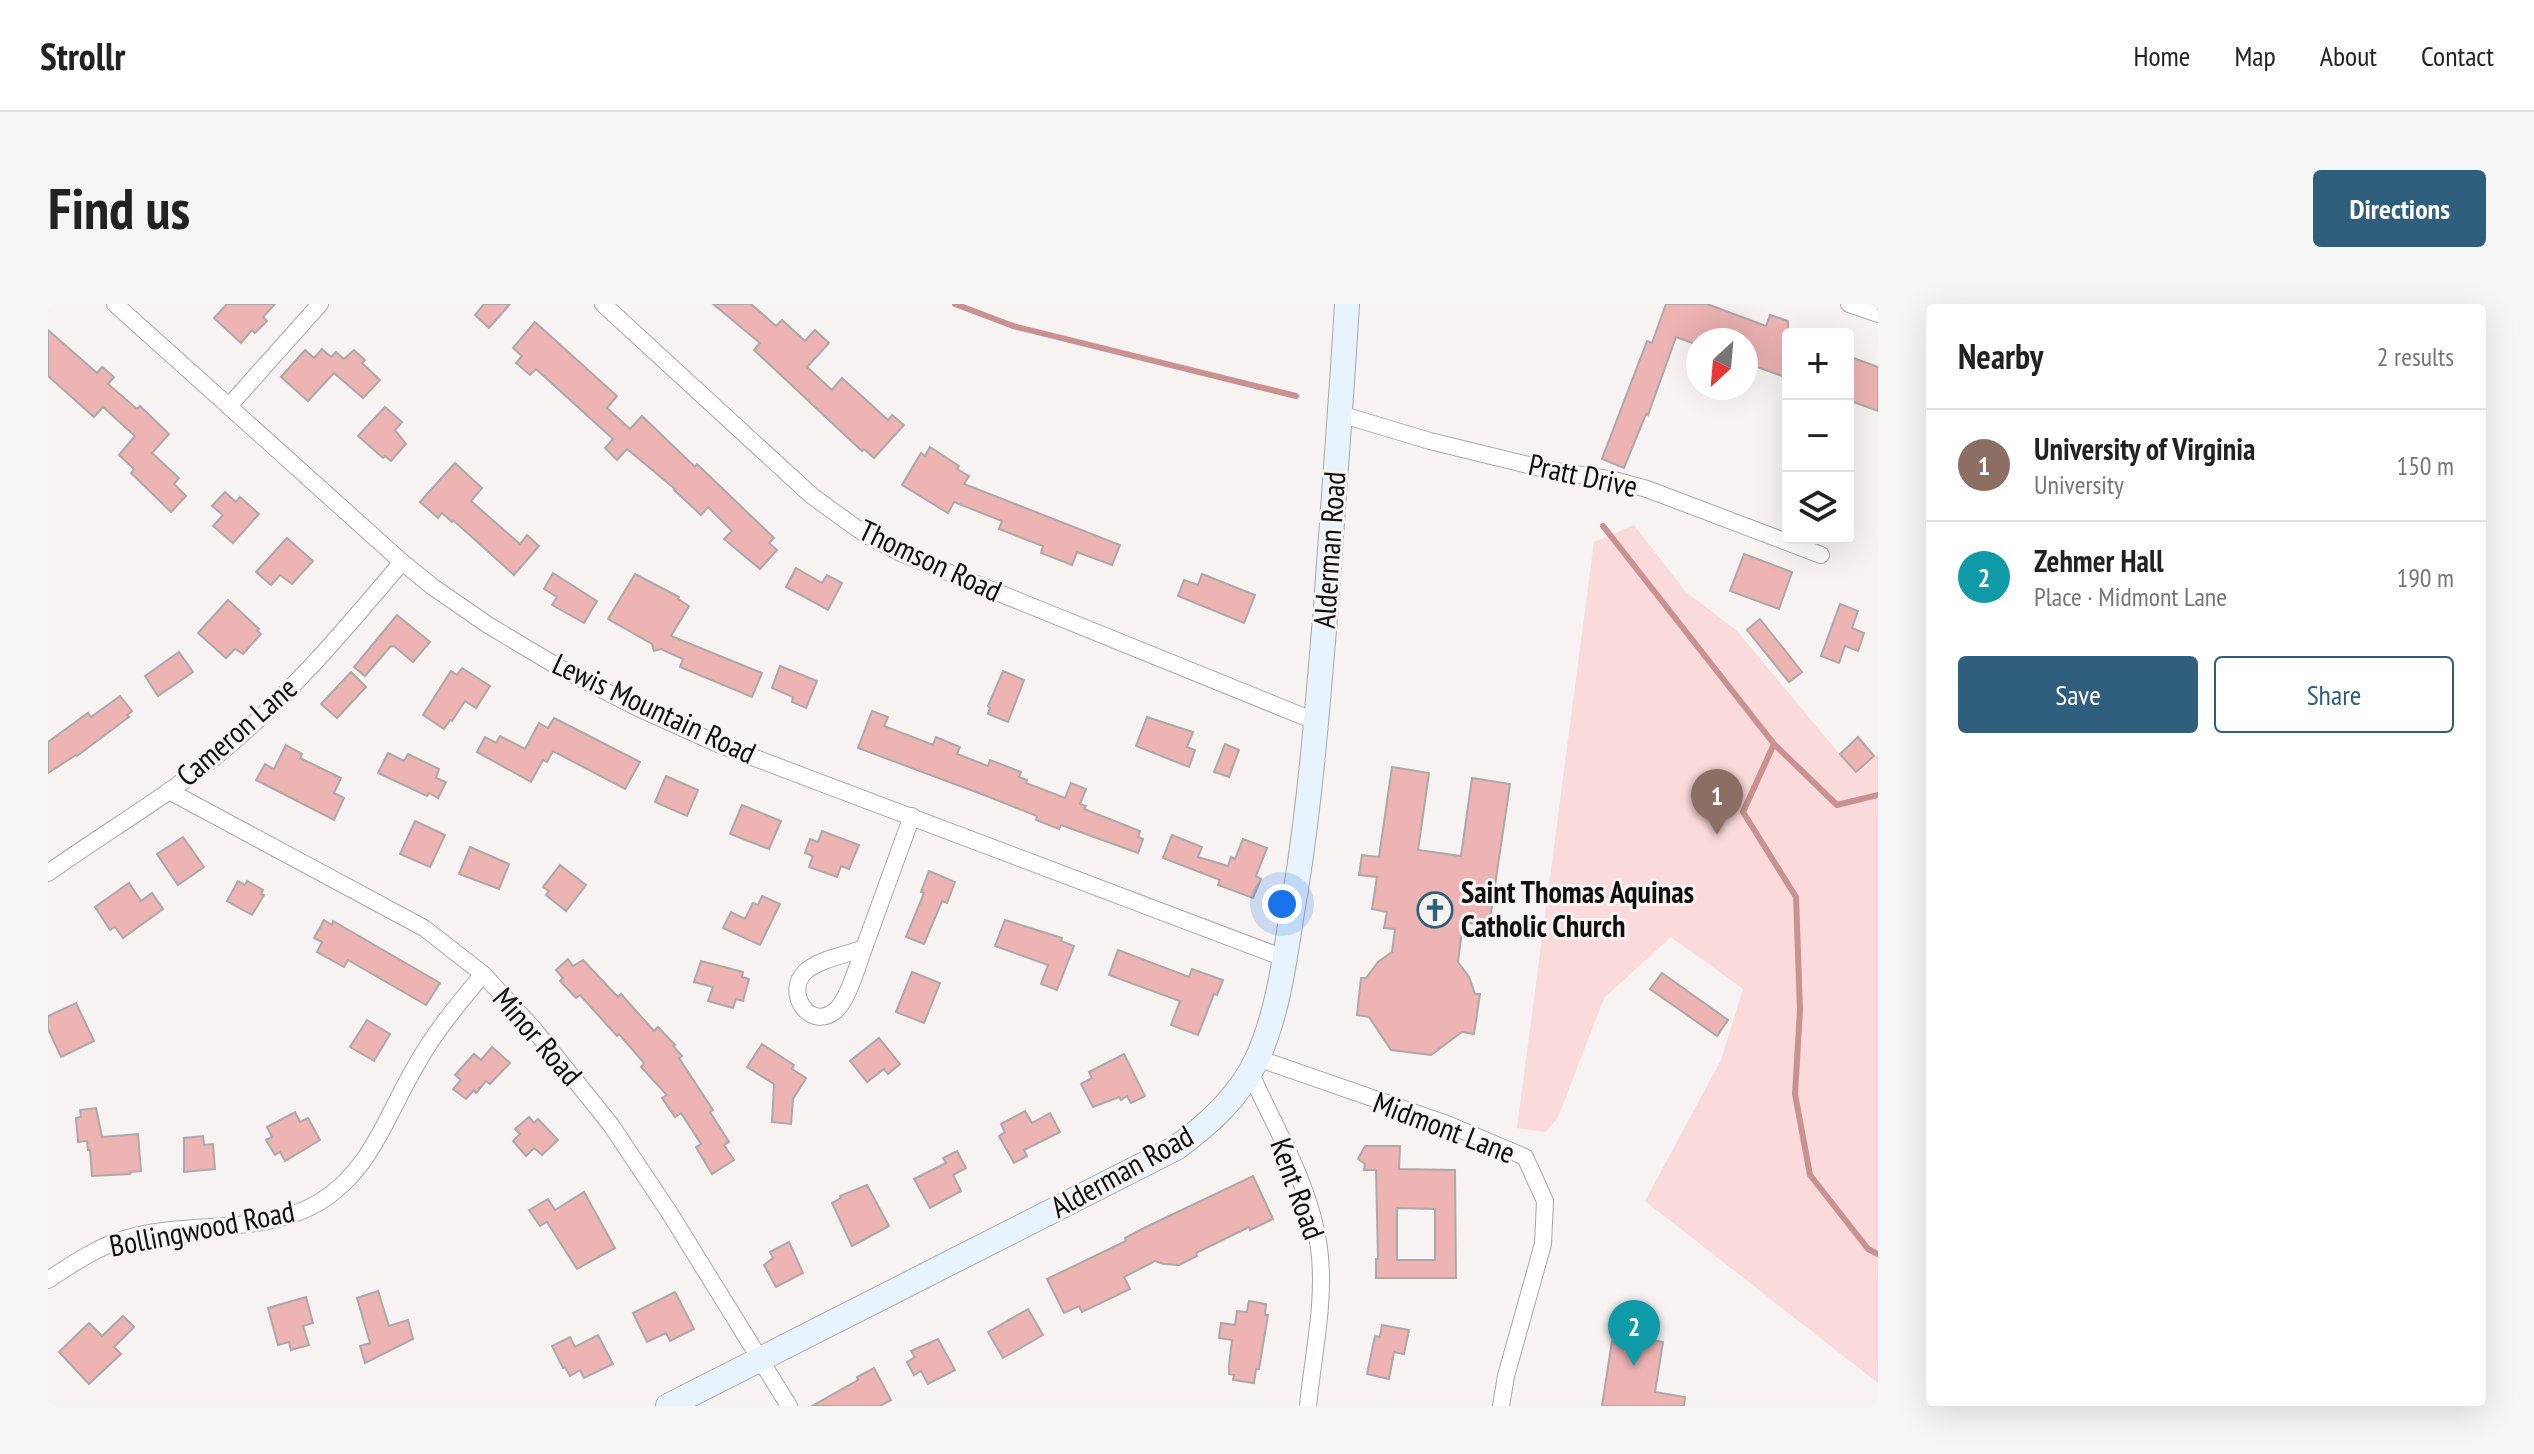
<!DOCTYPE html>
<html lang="en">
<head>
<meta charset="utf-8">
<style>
  body { margin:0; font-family:"PT Sans Narrow",sans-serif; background:#f6f6f6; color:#222 }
  .controls { position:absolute; right:24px; top:24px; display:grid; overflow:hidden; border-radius:8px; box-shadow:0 8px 32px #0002 }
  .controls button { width:72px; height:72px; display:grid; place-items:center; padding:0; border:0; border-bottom:2px solid #e0e0e0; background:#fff; color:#222; font:40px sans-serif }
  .compass { position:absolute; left:1638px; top:24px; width:72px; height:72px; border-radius:50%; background:#fff; box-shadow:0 8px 32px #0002; rotate:206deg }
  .you { position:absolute; left:1234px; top:600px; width:28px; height:28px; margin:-20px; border:6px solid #fff; border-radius:50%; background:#1a73e8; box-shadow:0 0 0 12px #1a73e833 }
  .badge { display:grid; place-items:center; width:52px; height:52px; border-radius:50%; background:#305f7e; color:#fff; font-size:26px; font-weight:700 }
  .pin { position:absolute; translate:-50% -66px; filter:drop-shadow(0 2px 4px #0008) }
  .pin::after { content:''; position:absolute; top:42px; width:28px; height:24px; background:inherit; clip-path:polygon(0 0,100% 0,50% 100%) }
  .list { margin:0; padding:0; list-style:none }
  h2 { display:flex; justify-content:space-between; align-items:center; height:104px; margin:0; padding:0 32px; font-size:34px }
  h2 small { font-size:26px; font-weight:400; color:#767676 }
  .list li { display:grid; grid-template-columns:52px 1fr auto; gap:24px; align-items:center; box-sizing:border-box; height:112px; padding:0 32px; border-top:2px solid #e0e0e0 }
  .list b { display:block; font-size:30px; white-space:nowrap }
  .list p { margin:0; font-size:26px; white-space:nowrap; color:#767676 }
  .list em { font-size:26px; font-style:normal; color:#767676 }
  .actions { display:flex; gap:16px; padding:24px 32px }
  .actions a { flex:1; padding:18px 0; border:2px solid #305f7e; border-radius:8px; text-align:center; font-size:28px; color:#305f7e }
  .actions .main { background:#305f7e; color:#fff }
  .icon { flex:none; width:44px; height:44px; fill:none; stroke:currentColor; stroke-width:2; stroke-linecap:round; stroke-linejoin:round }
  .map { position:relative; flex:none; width:1830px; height:1102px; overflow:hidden; border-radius:8px }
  header { display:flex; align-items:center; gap:48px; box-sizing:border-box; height:112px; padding:0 40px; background:#fff; border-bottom:2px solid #e0e0e0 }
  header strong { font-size:38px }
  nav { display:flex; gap:44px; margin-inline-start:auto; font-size:28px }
  .intro { display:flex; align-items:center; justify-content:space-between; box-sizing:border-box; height:192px; padding:0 48px }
  h1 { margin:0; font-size:56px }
  .button { padding:20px 36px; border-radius:8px; background:#305f7e; color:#fff; font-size:28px; font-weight:700 }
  main { display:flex; gap:48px; padding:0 48px }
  aside { flex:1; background:#fff; border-radius:8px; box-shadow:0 8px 32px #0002 }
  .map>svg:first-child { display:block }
  .green { fill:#fadada }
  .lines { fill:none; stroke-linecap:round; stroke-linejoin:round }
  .stream { stroke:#ca9192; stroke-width:6 }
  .building { fill:#eeb3b3; stroke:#ada9a9; stroke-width:2; fill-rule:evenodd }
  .street-casing { stroke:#aba7a7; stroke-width:18 }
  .secondary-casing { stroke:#aba7a7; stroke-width:26 }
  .street { stroke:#fff; stroke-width:16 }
  .secondary { stroke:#e8f4fd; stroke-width:24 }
  .labels { text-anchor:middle; stroke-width:6; stroke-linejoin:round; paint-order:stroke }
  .street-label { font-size:30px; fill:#100f0f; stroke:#f7f3f3 }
  .poi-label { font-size:30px; font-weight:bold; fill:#100f0f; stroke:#f7f3f3; text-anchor:start }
</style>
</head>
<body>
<header>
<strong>Strollr</strong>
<nav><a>Home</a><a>Map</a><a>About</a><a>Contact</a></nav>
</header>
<div class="intro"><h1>Find us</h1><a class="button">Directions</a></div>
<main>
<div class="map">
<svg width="1830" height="1102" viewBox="0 0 1830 1102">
  <rect width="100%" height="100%" fill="#f7f3f3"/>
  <polygon class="green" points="1586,221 1637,287 1689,327 1808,470 1830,450 1830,1079 1597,897 1673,756 1695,685 1623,633 1556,694 1510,813 1498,828 1469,824 1546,238"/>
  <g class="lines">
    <g class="stream">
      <polyline points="907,0 965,22 1248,92"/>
      <polyline points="1555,222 1726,440 1789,501 1830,491"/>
      <polyline points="1726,440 1695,508 1748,593 1752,706 1747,790 1762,871 1820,945 1830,950"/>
    </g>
  </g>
  <g class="building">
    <polygon points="179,0 227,0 215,13 219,17 207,29 204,26 193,39 166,14"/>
    <polygon points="436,0 462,0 441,24 427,11"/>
    <polygon points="665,0 703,0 728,22 734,16 757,37 767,26 781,39 759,63 784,86 794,74 840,116 844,111 856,121 826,154 816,145 814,147 706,46 712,39"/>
    <polygon points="1618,0 1659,0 1718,22 1722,11 1740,17 1740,74 1698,59 1698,36 1650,36 1650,41 1628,33 1600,111 1598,110 1576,164 1554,155 1599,37 1604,39"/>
    <polygon points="487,18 569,92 559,104 582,125 594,112 647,163 649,160 726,234 721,239 729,246 712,265 676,235 684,227 660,203 653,211 626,186 627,185 579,145 569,156 557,144 565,135 488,65 482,71 468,59 474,52 465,44"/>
    <polygon points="0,26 49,69 54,63 66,73 60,80 89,105 92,102 121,130 104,149 131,174 126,180 138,192 123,208 83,169 86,165 71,151 87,132 55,103 46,113 0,72"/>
    <polygon points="274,45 283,53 288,48 296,55 306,46 317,56 314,59 332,76 315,94 286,69 260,97 233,73 257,46 266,54"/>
    <polygon points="1800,52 1830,63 1830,107 1800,96"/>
    <polygon points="337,103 354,118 347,126 358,140 343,157 337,152 335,154 310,132"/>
    <polygon points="882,143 911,162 909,165 921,172 916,180 1072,241 1064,261 1029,248 1024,261 993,249 995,242 951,225 954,217 906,198 900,209 854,181 873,149 877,152"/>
    <polygon points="407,159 434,184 423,197 472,240 479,231 491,242 466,271 405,216 404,218 394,209 390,214 372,198"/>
    <polygon points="177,188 188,198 192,193 211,210 185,239 165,222 175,211 164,202"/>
    <polygon points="239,234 265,257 244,280 232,271 223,281 208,268"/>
    <polygon points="1696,250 1744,268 1731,305 1682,287"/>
    <polygon points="748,264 774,279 779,271 794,279 780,306 738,283"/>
    <polygon points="505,269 549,297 536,319 504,301 509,293 496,285"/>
    <polygon points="587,270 631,293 630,295 641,302 623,332 714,369 704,393 632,363 635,355 613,345 606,347 604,340 560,315"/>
    <polygon points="1154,270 1207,291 1196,319 1130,292 1136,276 1150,281"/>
    <polygon points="180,296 211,325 209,327 213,330 195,350 187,345 178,354 150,329"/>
    <polygon points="1792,300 1810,307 1804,324 1816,329 1810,347 1797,342 1791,359 1773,352"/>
    <polygon points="349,311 382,338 365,358 346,342 342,343 317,372 306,363"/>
    <polygon points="1712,315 1754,368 1741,378 1699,326"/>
    <polygon points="131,348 145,368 110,392 97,372"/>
    <polygon points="732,362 769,377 758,404 744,398 745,393 724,384"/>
    <polygon points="414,364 442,382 428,404 417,397 404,417 402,416 396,425 375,411 403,367 409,371"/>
    <polygon points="955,367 976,376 960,418 940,410 942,404 940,402"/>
    <polygon points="303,368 318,383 289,414 273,400"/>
    <polygon points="72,392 84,407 79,411 81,413 29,452 28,451 0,469 0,438 40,409 43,413"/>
    <polygon points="824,407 840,413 836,422 885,441 888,433 912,443 909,450 940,462 942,456 973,468 971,473 979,476 978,479 1017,494 1023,479 1038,485 1032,500 1038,502 1036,505 1092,527 1090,533 1095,535 1090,549 1013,521 1011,525 988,516 989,512 936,491 810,444"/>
    <polygon points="1099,413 1145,428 1139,443 1147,446 1141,463 1088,442"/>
    <polygon points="506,414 592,458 577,485 505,447 499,458 495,456 483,478 429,448 437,433 448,439 452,432 477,445 491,419 500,424"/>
    <polygon points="1810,433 1826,452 1808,468 1792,450"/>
    <polygon points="1177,440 1191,446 1181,473 1166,468"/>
    <polygon points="238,441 254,450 252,454 293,474 286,489 296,494 286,516 208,476 217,460 226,465"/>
    <polygon points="340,449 356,457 360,450 391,465 388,474 398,478 390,494 381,489 379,492 330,469"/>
    <polygon points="1344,463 1381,469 1370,546 1413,552 1424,474 1462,480 1441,622 1415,618 1410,658 1421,673 1427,690 1432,690 1426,730 1414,728 1383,751 1343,746 1321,713 1309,711 1313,674 1318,674 1330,658 1344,648 1347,625 1336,624 1339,608 1324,605 1329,573 1311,571 1314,551 1331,553"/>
    <polygon points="618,472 650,486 639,512 607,498"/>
    <polygon points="694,501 733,517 721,545 682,530"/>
    <polygon points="367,517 397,531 382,563 352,550"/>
    <polygon points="774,527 811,541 801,565 793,562 789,573 761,563 765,552 757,549 762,535 770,538"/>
    <polygon points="1124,531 1154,543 1150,553 1180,562 1183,553 1187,555 1195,535 1219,544 1208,572 1213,575 1205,594 1170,581 1172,576 1115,554"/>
    <polygon points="135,533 156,563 130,581 109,550"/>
    <polygon points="422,543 461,560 451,585 411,570"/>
    <polygon points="512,561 538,581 518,607 498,591 501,587 495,583"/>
    <polygon points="881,567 907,578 899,599 894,597 876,640 858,633 876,589 873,588"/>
    <polygon points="190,577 197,581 199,577 215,586 213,590 216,591 204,611 179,597"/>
    <polygon points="81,579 93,597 104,589 115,605 75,634 67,623 62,626 47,603"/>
    <polygon points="714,592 732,600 712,641 675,624 683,608 697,615 705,599 710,601"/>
    <polygon points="276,616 284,621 285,617 392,679 378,701 300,656 296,663 269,648 274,638 266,634"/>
    <polygon points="957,616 1014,634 1013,637 1026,642 1009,686 993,680 1000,661 947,642"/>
    <polygon points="1070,646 1141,673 1144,665 1175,676 1169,691 1166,690 1150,731 1123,721 1132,697 1061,671"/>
    <polygon points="520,655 525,662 535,656 570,693 573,690 606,727 610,723 627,741 625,742 634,752 631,754 661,800 665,806 662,808 681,838 676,841 686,856 664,870 648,843 653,840 633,809 627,813 614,794 619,791 593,763 596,759 571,730 569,732 532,691 528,694 512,677 515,674 508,666"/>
    <polygon points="653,657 695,668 694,673 701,675 695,697 688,695 685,704 660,697 665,683 646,678"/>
    <polygon points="864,668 892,679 876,719 848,708"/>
    <polygon points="1614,669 1680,716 1669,732 1602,685"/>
    <polygon points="28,699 46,737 13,753 0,725 0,712"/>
    <polygon points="319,716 342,730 326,757 302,743"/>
    <polygon points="831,734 852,760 840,770 836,765 819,778 802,757"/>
    <polygon points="714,740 746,761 744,765 758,774 745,795 743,820 724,818 726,780 699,763"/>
    <polygon points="444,743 462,759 442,780 438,777 428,789 426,786 418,795 405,785 413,776 407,771 426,750 433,756"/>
    <polygon points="1076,750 1097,792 1083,799 1079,792 1073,796 1071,793 1045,803 1033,780 1044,774 1041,768"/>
    <polygon points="48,804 54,833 90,830 93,867 82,868 82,870 44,872 42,846 40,846 39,837 30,838 28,814 33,813 32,806"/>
    <polygon points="977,807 984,819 1002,809 1012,828 976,846 979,852 966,859 951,832 957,828 953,820"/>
    <polygon points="247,808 252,818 260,814 272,836 237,857 232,848 227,851 218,836 224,833 219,823"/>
    <polygon points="481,813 486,819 490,815 510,836 494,851 486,844 478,852 465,837 472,830 467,825"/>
    <polygon points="155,832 156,841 165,840 167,865 136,868 136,834"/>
    <path d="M1317,842H1352L1351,865L1407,866L1408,974H1328V955H1330L1328,866H1316L1317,860L1310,855ZM1349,904L1387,905V956H1349Z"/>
    <polygon points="909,847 918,864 905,871 913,887 882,904 866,875 898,859 895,854"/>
    <polygon points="1205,872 1225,915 1202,926 1201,923 1148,949 1149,952 1131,961 1116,960 1107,957 1076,973 1082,985 1034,1008 1031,1002 1016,1009 999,975 1078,937 1077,934 1096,924"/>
    <polygon points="819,881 841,922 804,942 784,899 793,894 792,892"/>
    <polygon points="536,888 567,944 529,965 499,918 492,922 481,906 500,895 507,906"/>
    <polygon points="741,938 755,969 728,983 716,961 725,954 722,948"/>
    <polygon points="330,987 341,1022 360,1016 365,1035 317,1059 312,1042 322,1039 309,994"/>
    <polygon points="627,988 646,1025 622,1037 618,1029 599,1038 585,1009"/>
    <polygon points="258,993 265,1019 255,1022 261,1041 243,1046 241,1038 230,1041 220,1004"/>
    <polygon points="1201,997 1218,1000 1217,1011 1220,1011 1211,1065 1208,1065 1206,1079 1185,1076 1186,1071 1181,1070 1181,1061 1184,1036 1171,1034 1173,1019 1187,1021 1189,1007 1199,1008"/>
    <polygon points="980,1005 995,1031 955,1054 940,1028"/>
    <polygon points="75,1012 86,1023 66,1043 73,1050 41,1080 11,1048 41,1019 54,1032"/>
    <polygon points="1334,1021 1361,1026 1356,1050 1346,1048 1341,1075 1319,1070 1327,1032 1332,1033"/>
    <polygon points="550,1031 565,1060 536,1074 532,1066 522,1072 517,1063 515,1064 504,1042 522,1033 527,1043"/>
    <polygon points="1586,1033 1615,1038 1607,1088 1637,1093 1636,1102 1554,1102 1564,1037 1584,1040"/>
    <polygon points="890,1035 907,1066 880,1080 873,1067 866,1071 859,1058 867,1053 863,1047"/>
    <polygon points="826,1064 843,1096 832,1102 764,1102 810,1076 809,1073"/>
  </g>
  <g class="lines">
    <defs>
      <g id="street">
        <polyline points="67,0 354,258 385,283 440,321 512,364 590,404 670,440 1236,654"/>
        <polyline points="555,0 764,192 818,231 855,250 1269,418"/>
        <polyline points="1801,0 1830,10"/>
        <polyline points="181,102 272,0"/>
        <polyline points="1292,110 1382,137 1501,166 1566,176 1599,185 1773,251"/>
        <polyline points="121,487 376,624 435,670 484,723 563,821 621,908 741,1102"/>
        <path d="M0,569C59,527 123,490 179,443C244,389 299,323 354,258"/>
        <path d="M816,644C810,660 800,697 787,707C762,727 736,689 757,668C771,655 799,651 816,644Z"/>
        <polyline points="816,644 864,512"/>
        <polyline points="1209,754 1399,820 1477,853 1497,897 1495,940 1458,1072 1453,1102"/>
        <path d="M1202,768C1227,824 1263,882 1271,944C1278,995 1265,1051 1260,1102"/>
        <path d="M0,976C26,959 50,942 80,934C141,916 213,932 270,899C324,867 339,809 370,758C388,726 412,698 435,670"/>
      </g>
      <path id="secondary" d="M620,1102L1128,844C1161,820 1191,793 1209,755C1233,703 1238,641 1248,585C1263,491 1270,397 1278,302C1285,201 1293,101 1299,0"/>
    </defs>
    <use href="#street" class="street-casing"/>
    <use href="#secondary" class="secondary-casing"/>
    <use href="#street" class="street"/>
    <use href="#secondary" class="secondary"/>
  </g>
  <defs>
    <symbol id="church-ring" viewBox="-11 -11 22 22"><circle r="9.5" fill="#f7f3f3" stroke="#305f7e" stroke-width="1.5"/><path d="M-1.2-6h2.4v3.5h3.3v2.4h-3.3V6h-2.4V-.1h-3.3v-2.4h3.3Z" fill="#305f7e"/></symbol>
  </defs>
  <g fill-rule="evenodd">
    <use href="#church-ring" x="1367" y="586" width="40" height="40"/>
  </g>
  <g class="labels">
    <g class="street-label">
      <text transform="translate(1535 172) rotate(12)" y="10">Pratt Drive</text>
      <text transform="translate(1282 246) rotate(-86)" y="10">Alderman Road</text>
      <text transform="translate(882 257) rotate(25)" y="10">Thomson Road</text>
      <text transform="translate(606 405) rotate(25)" y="10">Lewis Mountain Road</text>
      <text transform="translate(189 428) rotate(-41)" y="10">Cameron Lane</text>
      <text transform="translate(489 733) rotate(49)" y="10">Minor Road</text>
      <text transform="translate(1396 824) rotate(21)" y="10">Midmont Lane</text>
      <text transform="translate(1074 868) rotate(-29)" y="10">Alderman Road</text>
      <text transform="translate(1249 885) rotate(70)" y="10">Kent Road</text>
      <text transform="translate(154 925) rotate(-11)" y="10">Bollingwood Road</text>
    </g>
    <g class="poi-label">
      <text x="1413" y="599">Saint Thomas Aquinas<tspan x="1413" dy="34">Catholic Church</tspan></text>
    </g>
  </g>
</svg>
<div class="controls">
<button>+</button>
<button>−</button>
<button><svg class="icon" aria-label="layers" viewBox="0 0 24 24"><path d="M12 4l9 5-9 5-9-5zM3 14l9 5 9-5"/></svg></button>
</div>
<svg class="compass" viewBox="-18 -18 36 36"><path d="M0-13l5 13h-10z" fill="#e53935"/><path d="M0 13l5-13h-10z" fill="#767676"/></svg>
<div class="you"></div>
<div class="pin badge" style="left:1669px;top:531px;background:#8d6e63">1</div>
<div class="pin badge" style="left:1586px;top:1062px;background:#0f9aa8">2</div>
</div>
<aside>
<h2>Nearby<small>2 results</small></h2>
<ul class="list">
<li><span class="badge" style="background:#8d6e63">1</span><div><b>University of Virginia</b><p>University</p></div><em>150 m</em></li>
<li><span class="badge" style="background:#0f9aa8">2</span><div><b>Zehmer Hall</b><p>Place · Midmont Lane</p></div><em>190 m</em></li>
</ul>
<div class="actions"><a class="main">Save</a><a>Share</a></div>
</aside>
</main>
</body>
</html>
